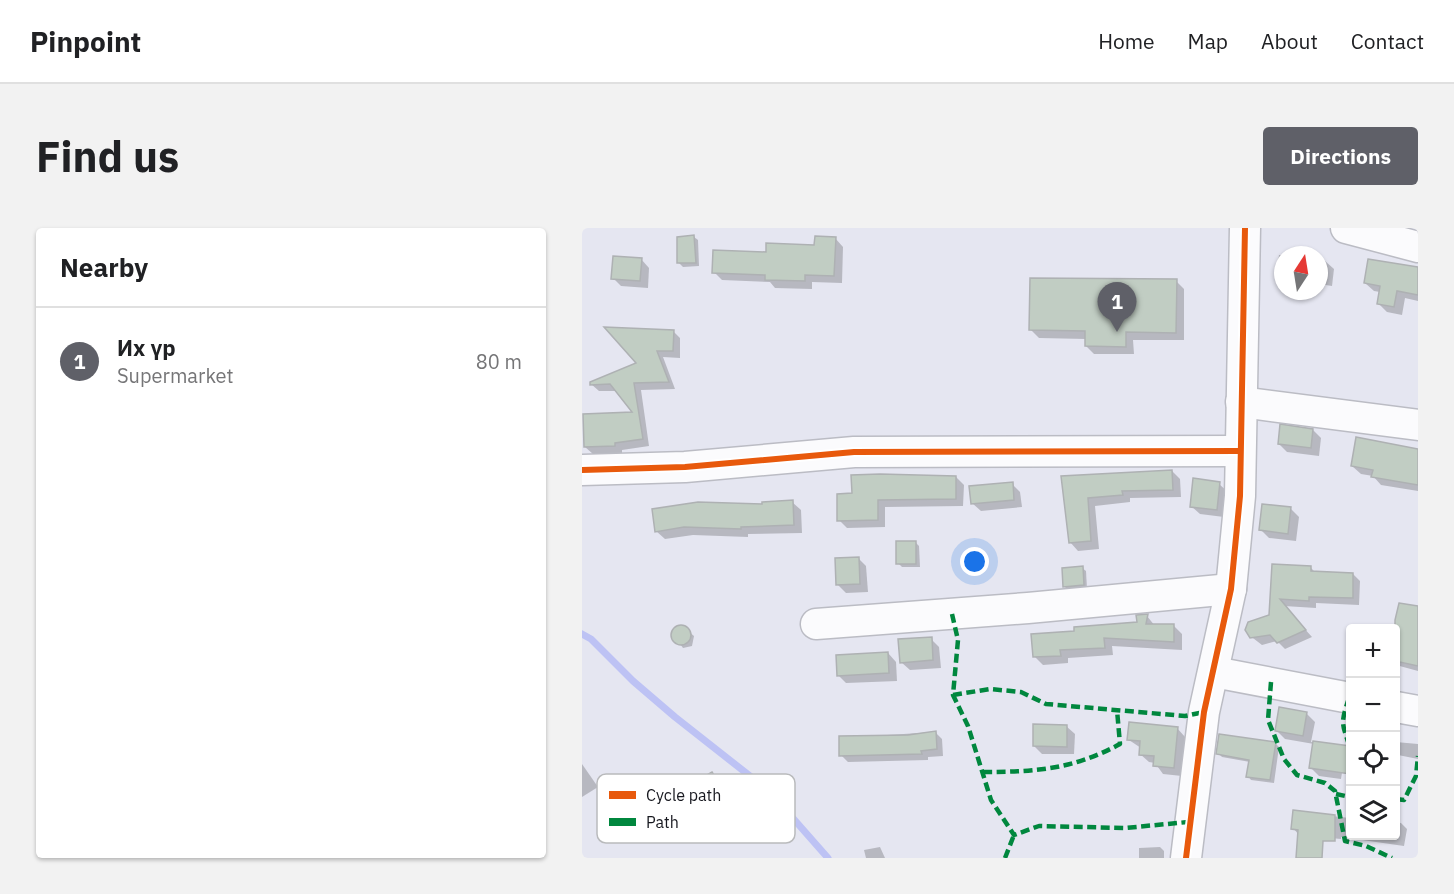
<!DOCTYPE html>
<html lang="en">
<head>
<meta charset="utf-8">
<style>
  body { margin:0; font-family:"IBM Plex Sans",sans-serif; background:#f2f2f2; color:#202124 }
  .controls { position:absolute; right:18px; bottom:18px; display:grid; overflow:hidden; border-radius:6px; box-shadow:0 2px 4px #0004 }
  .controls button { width:54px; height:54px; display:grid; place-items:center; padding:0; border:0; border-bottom:2px solid #e0e0e0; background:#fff; color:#202124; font:30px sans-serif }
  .compass { position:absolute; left:692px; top:18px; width:54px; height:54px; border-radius:50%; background:#fff; box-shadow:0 2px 4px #0004; rotate:12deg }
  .you { position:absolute; left:393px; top:334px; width:21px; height:21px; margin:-15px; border:4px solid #fff; border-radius:50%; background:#1a73e8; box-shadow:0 0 0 9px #1a73e833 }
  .badge { display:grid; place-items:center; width:39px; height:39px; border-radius:50%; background:#5f6068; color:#fff; font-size:20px; font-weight:700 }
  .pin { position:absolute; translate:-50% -50px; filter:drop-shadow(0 2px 3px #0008) }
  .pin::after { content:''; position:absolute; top:32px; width:21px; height:18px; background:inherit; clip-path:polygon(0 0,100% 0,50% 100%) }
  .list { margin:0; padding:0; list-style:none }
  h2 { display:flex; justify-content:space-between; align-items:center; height:78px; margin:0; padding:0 24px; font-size:26px }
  h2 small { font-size:20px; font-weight:400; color:#757577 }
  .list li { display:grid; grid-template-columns:39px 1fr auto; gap:18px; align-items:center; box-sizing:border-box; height:108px; padding:0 24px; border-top:2px solid #e0e0e0 }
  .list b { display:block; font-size:22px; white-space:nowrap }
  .list p { margin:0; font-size:20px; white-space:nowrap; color:#757577 }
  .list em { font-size:20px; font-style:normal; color:#757577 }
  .icon { flex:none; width:33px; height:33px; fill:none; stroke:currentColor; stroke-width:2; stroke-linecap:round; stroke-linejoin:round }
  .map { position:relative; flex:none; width:836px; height:630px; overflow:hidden; border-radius:6px }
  header { display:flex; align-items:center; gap:36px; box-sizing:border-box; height:84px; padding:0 30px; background:#fff; border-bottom:2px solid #e0e0e0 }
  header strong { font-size:28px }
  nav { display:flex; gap:33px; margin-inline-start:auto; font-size:21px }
  .intro { display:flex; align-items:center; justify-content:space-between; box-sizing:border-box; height:144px; padding:0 36px }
  h1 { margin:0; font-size:42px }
  .button { padding:15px 27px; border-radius:6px; background:#5f6068; color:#fff; font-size:21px; font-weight:700 }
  main { display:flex; gap:36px; padding:0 36px }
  aside { flex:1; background:#fff; border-radius:6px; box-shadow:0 2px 4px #0004 }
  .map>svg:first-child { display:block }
  .shadow { fill:#0003 }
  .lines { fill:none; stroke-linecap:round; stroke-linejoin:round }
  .stream { stroke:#bdc2f4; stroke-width:7 }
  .building { fill:#c1cdc3; stroke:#aeb1b3; stroke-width:1.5 }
  .minor-casing { stroke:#bbbcc4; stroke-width:33 }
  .minor { stroke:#fbfbfd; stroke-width:30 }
  .quiet { stroke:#00873e; stroke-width:4.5; stroke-dasharray:9 4.5; stroke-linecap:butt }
  .cycleway-casing { stroke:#fff; stroke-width:10 }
  .cycleway { stroke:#e8590c; stroke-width:6 }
  .key { fill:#fff; stroke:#b9babc; stroke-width:1.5 }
  .key-label { font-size:16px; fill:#17181f }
</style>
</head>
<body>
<header>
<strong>Pinpoint</strong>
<nav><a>Home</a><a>Map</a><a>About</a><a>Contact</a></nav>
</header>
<div class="intro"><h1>Find us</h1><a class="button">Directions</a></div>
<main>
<aside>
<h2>Nearby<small></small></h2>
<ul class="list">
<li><span class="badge">1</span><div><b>Их үр</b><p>Supermarket</p></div><em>80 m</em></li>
</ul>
</aside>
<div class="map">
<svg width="836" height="630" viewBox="0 0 836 630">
  <rect width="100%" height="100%" fill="#e5e6f1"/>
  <g class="shadow">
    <polygon points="112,9 116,12 117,38 101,39 97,35"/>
    <polygon points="253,10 261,19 260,55 230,54 230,61 193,60 188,54 140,52 132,44 185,26 234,18"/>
    <polygon points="697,27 701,27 701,50 695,44"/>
    <polygon points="59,31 67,40 66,60 39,58 31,50"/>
    <polygon points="737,32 743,33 752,41 750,58 737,56"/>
    <polygon points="836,41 836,73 823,70 820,87 805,84 796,75 798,64 792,63 783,55"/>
    <polygon points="594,53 602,61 602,112 551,112 552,126 512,126 504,118 504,111 457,110 449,102"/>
    <polygon points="91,103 98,110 98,130 81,129 93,161 59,162 67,218 40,222 40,225 11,226 3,219 53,186 35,163 17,163 9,156 57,136"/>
    <polygon points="731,202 739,210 737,228 705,224 697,216"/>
    <polygon points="836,223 836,263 799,257 791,248 779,246 770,238"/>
    <polygon points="590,243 598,251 599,269 548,270 548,274 513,278 517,321 496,323 488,314 480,249"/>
    <polygon points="374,249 382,257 381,278 303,279 303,299 265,300 257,292 272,267"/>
    <polygon points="430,256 438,264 440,279 399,283 390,275"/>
    <polygon points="637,256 646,264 642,289 618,286 609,278"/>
    <polygon points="210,274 219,282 220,305 166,306 166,309 111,307 83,311 74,303"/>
    <polygon points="709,281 717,289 714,313 687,310 679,302"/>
    <polygon points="333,314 337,318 338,339 320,339 316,335"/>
    <polygon points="276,330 284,338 286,364 264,365 256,357"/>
    <polygon points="692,337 728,339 734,345 771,346 778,353 777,377 734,375 734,380 702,378 730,409 703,421 695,413 680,417 667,407 689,388"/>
    <polygon points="500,340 504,343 505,361 487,363 483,359"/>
    <polygon points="836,380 836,443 814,437 813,400"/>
    <polygon points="565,388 573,398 591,397 600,406 600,422 530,418 531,427 486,430 486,435 461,437 453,429 494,404 557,396"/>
    <polygon points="100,398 112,408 110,418 101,420 91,406 95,399"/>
    <polygon points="349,411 357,419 359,440 328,442 319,434"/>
    <polygon points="306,425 314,434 315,453 264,455 256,447"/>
    <polygon points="724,485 733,494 729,514 754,518 763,526 759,551 737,548 729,540 732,516 703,511 695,503"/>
    <polygon points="768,495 768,518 764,513"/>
    <polygon points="484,498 493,506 492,526 460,526 452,518"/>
    <polygon points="595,500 603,509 600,548 581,546 573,535 567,534 558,526 559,520 547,512"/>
    <polygon points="353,504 360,511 361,528 346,529 346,532 266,534 259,527 258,510"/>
    <polygon points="814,514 836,516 836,531 816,527"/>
    <polygon points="693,515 697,519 692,555 669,552 666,548 668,534 640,529 636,525"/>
    <polygon points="0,536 16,559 0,569"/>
    <polygon points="130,545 155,581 132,596 106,560"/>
    <polygon points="712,584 768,590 768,608 814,608 814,594 819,595 825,601 822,618 759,609 759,611 717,607 711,600"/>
    <polygon points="298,619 303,630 284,630 282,622"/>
    <polygon points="578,619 582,623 582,630 557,630 557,620"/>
  </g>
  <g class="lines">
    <polyline class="stream" points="0,406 9,411 51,453 93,489 187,563 246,630"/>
  </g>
  <g class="building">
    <polygon points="112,7 114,35 95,35 95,9"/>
    <polygon points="233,8 254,9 252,48 223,47 223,53 183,52 183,47 130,45 131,22 184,24 184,15 232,17"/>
    <polygon points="31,28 60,30 58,53 29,51"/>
    <polygon points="786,31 836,39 836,67 815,63 812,79 795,76 798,58 782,55"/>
    <polygon points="448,50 595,51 594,105 544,104 544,119 503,118 503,103 447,102"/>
    <polygon points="22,99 92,102 91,123 75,123 87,154 52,155 61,211 33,215 33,218 2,219 1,186 50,184 28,156 8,157 8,154 54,135"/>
    <polygon points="698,196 731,201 729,220 696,216"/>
    <polygon points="774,209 836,221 836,257 789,249 791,242 769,238"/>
    <polygon points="590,242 591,262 540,263 541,267 506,270 509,313 487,315 479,248"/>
    <polygon points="298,246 374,248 374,271 296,272 296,292 255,293 255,266 270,265 269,247"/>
    <polygon points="611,250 638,254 635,282 608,279"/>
    <polygon points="431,254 432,272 389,276 387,258"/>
    <polygon points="211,272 212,297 159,299 159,301 102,299 73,304 70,281 116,274 180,276 180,274"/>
    <polygon points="680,276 709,279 706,306 677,302"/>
    <rect x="314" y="313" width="20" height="23"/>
    <polygon points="277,329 278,356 254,357 253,330"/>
    <polygon points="690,336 729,338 729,343 771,345 771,370 727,369 727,373 698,371 724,402 695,415 688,407 668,410 663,402 666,394 687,387"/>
    <polygon points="501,338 502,357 481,359 480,340"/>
    <polygon points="817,375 836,378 836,438 813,433 813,392"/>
    <polygon points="566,386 564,396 592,396 592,414 522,410 523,420 478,422 479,428 451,429 449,406 492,403 492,399 555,394 554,387"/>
    <circle cx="99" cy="407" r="10"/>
    <polygon points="350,409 351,432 318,435 316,411"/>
    <polygon points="306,424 307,445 255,448 254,427"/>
    <polygon points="697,479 725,484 721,508 693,503"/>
    <polygon points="547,494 596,499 592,540 571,538 572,528 557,527 558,513 545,512"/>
    <polygon points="451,496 485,497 485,519 451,518"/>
    <polygon points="354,503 355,521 339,523 340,526 257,528 257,508 326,507"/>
    <polygon points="637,506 694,514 688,552 664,549 667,532 634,526"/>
    <polygon points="731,513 768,518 768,546 727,540"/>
    <polygon points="130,544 148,573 122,588 104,559"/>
    <polygon points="711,582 753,587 753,613 741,613 740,630 714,630 716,602 709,601"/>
  </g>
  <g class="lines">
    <defs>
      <g id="minor">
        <polyline points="764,0 836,19"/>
        <polyline points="659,174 836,197"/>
        <polyline points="0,242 103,239 272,224 658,223"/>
        <polyline points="234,396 446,380 649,361"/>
        <polyline points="632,444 768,470"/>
        <polyline points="814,479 836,483"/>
        <polyline points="604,630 622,484 649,361 658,268 663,0"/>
      </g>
    </defs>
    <use href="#minor" class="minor-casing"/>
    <use href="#minor" class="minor"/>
    <g class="quiet">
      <polyline points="370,386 376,412 371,467 386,498 409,572 432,607 457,598 543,600 606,594"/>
      <polyline points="689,454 686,492 702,531 715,547 743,555 753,563 763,613 784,618 810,630"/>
      <polyline points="371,467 408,461 439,464 464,476 603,488 622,484"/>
      <path d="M767,470C758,497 760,494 768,520"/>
      <path d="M401,544C454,544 492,541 538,516L535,482"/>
      <polyline points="754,566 768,569"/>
      <polyline points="814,571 822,572 834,548 836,528"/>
      <polyline points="423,630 432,607"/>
    </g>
    <defs>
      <g id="cycleway">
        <polyline points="0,242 103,239 272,224 658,223"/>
        <polyline points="604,630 622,484 649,361 658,268 663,0"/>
      </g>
    </defs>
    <use href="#cycleway" class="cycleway-casing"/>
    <use href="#cycleway" class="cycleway"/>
  </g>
  <rect x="15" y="546" width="198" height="69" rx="9" class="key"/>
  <rect x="27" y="563" width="27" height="8" fill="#e8590c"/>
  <rect x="27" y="590" width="27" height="8" fill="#00873e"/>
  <g class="key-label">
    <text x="64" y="573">Cycle path</text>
    <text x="64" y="600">Path</text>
  </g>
</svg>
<div class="controls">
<button>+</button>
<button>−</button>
<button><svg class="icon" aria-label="locate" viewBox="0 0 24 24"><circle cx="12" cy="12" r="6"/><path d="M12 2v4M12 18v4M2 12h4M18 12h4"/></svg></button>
<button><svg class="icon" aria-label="layers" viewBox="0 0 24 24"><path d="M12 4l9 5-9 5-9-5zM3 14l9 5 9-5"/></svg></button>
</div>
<svg class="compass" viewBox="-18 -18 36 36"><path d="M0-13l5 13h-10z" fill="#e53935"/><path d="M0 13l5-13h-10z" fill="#757577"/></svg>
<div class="you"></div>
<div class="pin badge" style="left:535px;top:104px">1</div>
</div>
</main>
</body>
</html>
